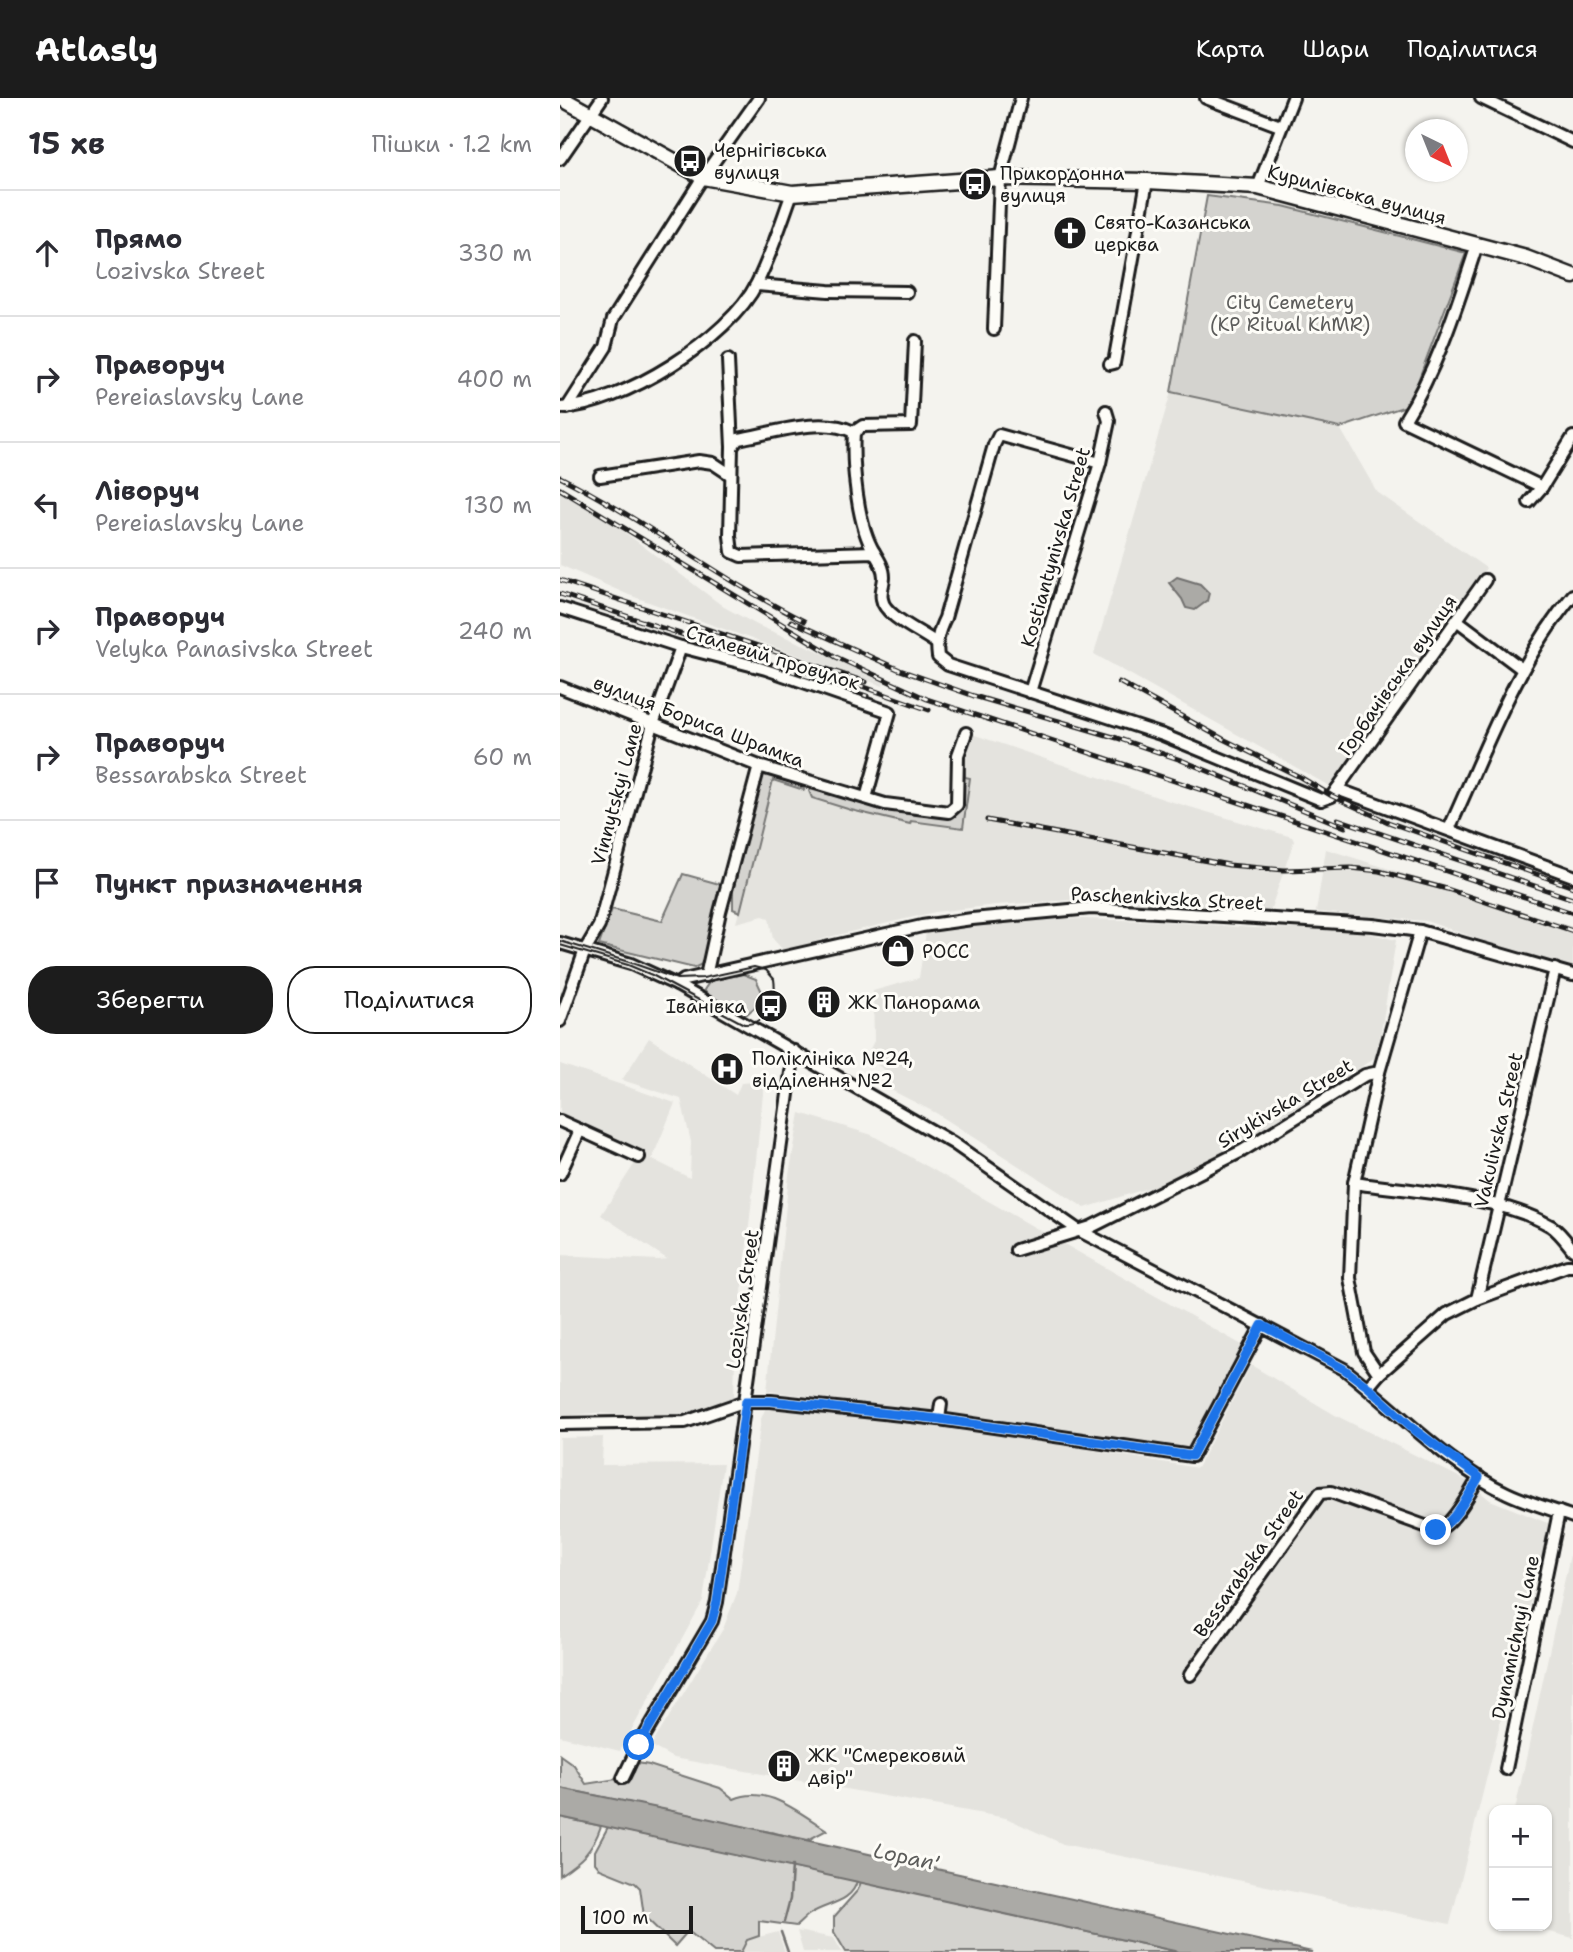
<!DOCTYPE html>
<html lang="uk">
<head>
<meta charset="utf-8">
<style>
  body { margin:0; font-family:"Shantell Sans",sans-serif; background:#f7f7f7; color:#2b2b33 }
  .controls { position:absolute; right:21px; bottom:21px; display:grid; overflow:hidden; border-radius:14px; box-shadow:0 2px 5px #0004 }
  .controls button { width:63px; height:63px; display:grid; place-items:center; padding:0; border:0; border-bottom:2px solid #e1e1e2; background:#fff; color:#2b2b33; font:35px sans-serif }
  .compass { position:absolute; left:845px; top:21px; width:63px; height:63px; border-radius:50%; background:#fff; box-shadow:0 2px 5px #0004; rotate:137deg }
  .scale { position:absolute; left:21px; bottom:18px; width:112px; box-sizing:border-box; padding-left:7px; border:4px solid #1c1c1c; border-top:0; font-size:19px; line-height:24px; white-space:nowrap; color:#1c1c1c; -webkit-text-stroke:5px #fdfcf7; paint-order:stroke }
  .stop { position:absolute; width:21px; height:21px; margin:-16px; border:5px solid #1a73e8; border-radius:50%; background:#fff }
  .stop.end { background:#1a73e8; border-color:#fff; box-shadow:0 2px 7px #0008 }
  .list { margin:0; padding:0; list-style:none }
  h2 { display:flex; justify-content:space-between; align-items:center; height:91px; margin:0; padding:0 28px; font-size:30px }
  h2 small { font-size:23px; font-weight:400; color:#7c7c81 }
  .list li { display:grid; grid-template-columns:46px 1fr auto; gap:21px; align-items:center; box-sizing:border-box; height:126px; padding:0 28px; border-top:2px solid #e1e1e2 }
  .list b { display:block; font-size:26px; white-space:nowrap }
  .list p { margin:0; font-size:23px; white-space:nowrap; color:#7c7c81 }
  .list em { font-size:23px; font-style:normal; color:#7c7c81 }
  .actions { display:flex; gap:14px; padding:21px 28px }
  .actions a { flex:1; padding:16px 0; border:2px solid #1c1c1c; border-radius:28px; text-align:center; font-size:24px; color:#1c1c1c }
  .actions .main { background:#1c1c1c; color:#fff }
  .icon { flex:none; width:38px; height:38px; fill:none; stroke:currentColor; stroke-width:2; stroke-linecap:round; stroke-linejoin:round }
  .map { position:relative; flex:none; width:1013px; height:1854px; overflow:hidden }
  header { display:flex; align-items:center; gap:42px; box-sizing:border-box; height:98px; padding:0 35px; background:#1c1c1c; color:#fff }
  header strong { font-size:33px }
  nav { display:flex; gap:38px; margin-inline-start:auto; font-size:24px }
  main { display:flex }
  aside { flex:1; background:#fff }
  .map>svg:first-child { display:block }
  .built { fill:#e4e3de }
  .green { fill:#d4d3cf; stroke:#787876; stroke-width:2 }
  .water { fill:#abaaa6; stroke:#72716f; stroke-width:2 }
  .lines { fill:none; stroke-linecap:round; stroke-linejoin:round }
  .stream { stroke:#72716f; stroke-width:2.5 }
  .minor-casing { stroke:#1c1c1c; stroke-width:16 }
  .major-casing { stroke:#1c1c1c; stroke-width:19 }
  .minor { stroke:#fdfcf7; stroke-width:10 }
  .major { stroke:#fdfcf7; stroke-width:14 }
  .tram { stroke:#1c1c1c; stroke-width:2 }
  .rail-casing { stroke:#1c1c1c; stroke-width:5 }
  .rail { stroke:#fdfcf7; stroke-width:2.5; stroke-dasharray:8; stroke-linecap:butt }
  .route { stroke:#1a73e8; stroke-width:9 }
  .labels { text-anchor:middle; stroke-width:6; stroke-linejoin:round; paint-order:stroke }
  .poi-label { font-size:19px; fill:#1c1c1c; stroke:#fdfcf7; text-anchor:start }
  .street-label { font-size:19px; fill:#1c1c1c; stroke:#fdfcf7 }
  .park-label { font-size:19px; fill:#5c5c5b; stroke:#fdfcf7 }
  .water-label { font-size:21px; font-style:italic; fill:#5c5c5a; stroke:#fdfcf7 }
</style>
</head>
<body>
<header>
<strong>Atlasly</strong>
<nav><a>Карта</a><a>Шари</a><a>Поділитися</a></nav>
</header>
<main>
<aside>
<h2>15 хв<small>Пішки · 1.2 km</small></h2>
<ul class="list">
<li><svg class="icon" aria-label="ahead" viewBox="0 0 24 24"><path d="M12 20V5M6 11l6-6 6 6"/></svg><div><b>Прямо</b><p>Lozivska Street</p></div><em>330 m</em></li>
<li><svg class="icon" aria-label="right" viewBox="0 0 24 24"><path d="M7 20v-9h11M14 6l5 5-5 5"/></svg><div><b>Праворуч</b><p>Pereiaslavsky Lane</p></div><em>400 m</em></li>
<li><svg class="icon" aria-label="left" viewBox="0 0 24 24"><path d="M17 20v-9H6M10 6l-5 5 5 5"/></svg><div><b>Ліворуч</b><p>Pereiaslavsky Lane</p></div><em>130 m</em></li>
<li><svg class="icon" aria-label="right" viewBox="0 0 24 24"><path d="M7 20v-9h11M14 6l5 5-5 5"/></svg><div><b>Праворуч</b><p>Velyka Panasivska Street</p></div><em>240 m</em></li>
<li><svg class="icon" aria-label="right" viewBox="0 0 24 24"><path d="M7 20v-9h11M14 6l5 5-5 5"/></svg><div><b>Праворуч</b><p>Bessarabska Street</p></div><em>60 m</em></li>
<li><svg class="icon" aria-label="arrive" viewBox="0 0 24 24"><path d="M6 21V4h12l-3 4 3 4H6"/></svg><div><b>Пункт призначення</b></div></li>
</ul>
<div class="actions"><a class="main">Зберегти</a><a>Поділитися</a></div>
</aside>
<div class="map">
<svg width="1013" height="1854" viewBox="0 0 1013 1854">
  <rect width="100%" height="100%" fill="#f4f3ee"/>
  <filter id="ink" filterUnits="userSpaceOnUse"><feTurbulence type="fractalNoise" baseFrequency=".0143" numOctaves="2"/><feDisplacementMap in="SourceGraphic" scale="14" xChannelSelector="R" yChannelSelector="G"/><feConvolveMatrix kernelMatrix="1 2 1 2 8 2 1 2 1" color-interpolation-filters="sRGB"/></filter>
  <g filter="url(#ink)">
    <g class="built">
      <polygon points="611,294 780,330 817,394 926,470 886,531 771,689 534,556"/>
      <polygon points="0,394 55,427 164,509 199,528 254,551 324,585 323,588 69,497 0,467"/>
      <polygon points="412,636 606,702 732,739 734,743 710,813 566,804 514,802 436,807 375,814 273,838 224,853 213,841 209,820 203,818 176,825 213,682 249,693 252,700 351,723 403,730 410,680 405,679 404,660"/>
      <polygon points="766,751 1013,829 1013,873 866,823 756,814"/>
      <polygon points="486,820 599,823 694,830 795,832 836,842 817,958 708,1032 617,1081 525,1110 376,1015 327,990 333,978 306,959 314,943 313,893 359,880 366,834"/>
      <polygon points="89,940 176,997 181,985 195,984 196,976 205,977 175,1260 174,1301 127,1319 87,1319 37,1315 0,1318 0,1157 98,1162 107,1161 41,1117 81,1056 0,1020 0,966 115,1005 92,1061 130,1080 131,1044 121,1001 62,982"/>
      <polygon points="240,1015 312,1037 682,1247 627,1351 343,1310 207,1293 229,1077"/>
      <polygon points="691,1267 775,1317 907,1383 930,1402 990,1426 890,1826 503,1746 446,1720 113,1660 91,1648 163,1531 177,1495 201,1321 206,1309 272,1318 380,1326 637,1370"/>
      <polygon points="43,1339 42,1367 163,1366 143,1503 60,1653 0,1638 0,1340"/>
      <polygon points="1013,1443 1013,1840 966,1828 987,1828 987,1712 955,1712"/>
      <polygon points="237,1833 274,1840 282,1854 243,1854"/>
      <polygon points="218,1834 225,1854 181,1854 187,1842"/>
    </g>
    <g class="green">
      <polygon points="647,98 723,108 906,155 849,307 780,330 611,294"/>
      <polygon points="408,635 412,636 404,660 405,679 410,680 403,730 351,723 350,726 291,712 252,700 249,693 253,688 304,705 391,716 400,657"/>
      <polygon points="209,674 243,684 244,692 213,682 180,814 173,811 173,793 202,678"/>
      <polygon points="123,776 163,787 144,865 134,870 39,847 52,811 102,823"/>
      <path d="M183,876L196,881L202,894L195,909L187,916C173,915 151,903 144,892L150,883Z"/>
      <path d="M0,1657L14,1667L26,1686L63,1680L74,1674L77,1665L89,1667L160,1690L174,1701C207,1686 239,1715 267,1732L248,1742L0,1690Z"/>
      <path d="M0,1719L41,1728C32,1754 22,1762 0,1777Z"/>
      <path d="M48,1729L297,1783C292,1805 266,1805 250,1816C245,1819 241,1824 236,1828L199,1823V1838L187,1842L181,1854H154L128,1833L115,1848L84,1818L80,1790L75,1785L40,1771L35,1765V1753Z"/>
      <polygon points="301,1784 619,1854 286,1854 274,1834 274,1819 298,1792"/>
    </g>
    <g class="water">
      <polygon points="617,479 640,486 649,495 647,503 635,512 626,510 622,501 609,485"/>
      <polygon points="0,1690 137,1718 752,1854 619,1854 0,1719"/>
    </g>
    <g class="lines">
      <g class="stream">
        <polyline points="224,1824 230,1801 232,1768"/>
        <polyline points="221,1834 228,1854"/>
      </g>
      <defs>
        <g id="minor">
          <polyline points="646,0 720,28"/>
          <polyline points="921,0 1013,44"/>
          <polyline points="0,61 42,0"/>
          <polyline points="698,89 733,0"/>
          <path d="M917,147C897,208 878,269 844,323L982,389"/>
          <polyline points="197,187 268,193 347,194"/>
          <polyline points="434,231 440,80 461,0"/>
          <path d="M168,262L172,349L170,438L172,454L181,458L314,454C319,462 324,470 324,479C324,486 320,494 322,501C324,518 362,534 376,545"/>
          <polyline points="550,266 554,265 587,83"/>
          <path d="M0,310C61,308 170,240 197,185C211,157 221,125 232,95"/>
          <polyline points="7,310 46,249 53,221 143,79 199,0"/>
          <path d="M294,334C292,367 297,426 314,454"/>
          <path d="M172,349L178,341C213,335 261,318 294,334L303,328L351,327L355,243"/>
          <path d="M540,365L439,337L434,347L385,520C378,534 376,544 378,559L388,567L603,637L761,702L772,698L925,482"/>
          <polyline points="40,378 139,363 153,365 171,377"/>
          <polyline points="969,404 982,389 1013,339"/>
          <polyline points="0,510 121,549 206,571 330,614 306,700"/>
          <polyline points="898,523 962,571"/>
          <polyline points="0,589 199,668 325,706 389,714 397,707 398,657 406,635"/>
          <polyline points="470,594 540,365 549,323 546,313"/>
          <polyline points="777,691 1013,778"/>
          <path d="M889,731C926,651 956,565 1013,497"/>
          <path d="M0,845L71,866L117,887L393,1045L518,1132L784,1271C838,1312 885,1366 947,1395C968,1405 991,1411 1013,1419"/>
          <polyline points="146,878 160,814 199,668"/>
          <polyline points="117,887 124,882 362,828 412,821 531,810 813,827 860,833 1013,877"/>
          <polyline points="0,923 25,852 39,828 93,626 121,549"/>
          <polyline points="819,974 794,1085 790,1180 804,1254 819,1276"/>
          <polyline points="0,1023 79,1059"/>
          <polyline points="0,1076 20,1032"/>
          <path d="M794,1085C855,1094 937,1097 991,1128C1000,1134 1006,1143 1013,1152"/>
          <polyline points="456,1152 531,1129 682,1053 805,977 819,974 860,833"/>
          <polyline points="917,1201 995,871"/>
          <polyline points="808,1289 819,1276 887,1216 917,1201 1007,1168 1013,1168"/>
          <polyline points="379,1321 381,1306"/>
          <polyline points="0,1326 125,1324 186,1303 211,1303 379,1321 632,1358 702,1227"/>
          <path d="M630,1577L760,1395L771,1394L876,1432C892,1429 911,1393 919,1379"/>
          <polyline points="946,1671 999,1414"/>
          <polyline points="63,1680 79,1647 152,1523 157,1504 234,953"/>
        </g>
        <polyline id="major" points="1,0 143,79 232,95 440,80 587,83 698,89 966,160 1013,178"/>
      </defs>
      <use href="#minor" class="minor-casing"/>
      <use href="#major" class="major-casing"/>
      <use href="#minor" class="minor"/>
      <use href="#major" class="major"/>
      <path class="tram" d="M0,843L69,864L117,881L143,880L194,869L206,872L214,881C217,901 208,927 184,926L92,877L68,867L0,847"/>
      <defs>
        <g id="rail">
          <path d="M0,379C84,421 159,481 244,523"/>
          <polyline points="0,391 276,559 367,601 1013,815"/>
          <polyline points="0,482 306,584"/>
          <polyline points="0,496 307,598"/>
          <polyline points="231,523 340,572 414,598 557,640 621,662 785,729"/>
          <polyline points="559,584 663,641 740,679 772,698 828,724 1013,789"/>
          <polyline points="296,586 369,612"/>
          <polyline points="778,721 1013,801"/>
          <polyline points="427,722 669,767 724,772 791,770 819,773 887,791 1013,833"/>
        </g>
      </defs>
      <use href="#rail" class="rail-casing"/>
      <use href="#rail" class="rail"/>
    </g>
  </g>
  <g class="lines" filter="url(#ink)">
    <path class="route" d="M79,1647L152,1523L157,1504L186,1303H211L379,1321L632,1358L702,1227L784,1271L808,1289L856,1333L919,1379C911,1393 892,1429 876,1432"/>
  </g>
  <defs>
    <symbol id="bus-disc" viewBox="-11 -11 22 22"><circle r="9.5" fill="#1c1c1c" stroke="#fdfcf7"/><path d="M-5-6H5V4H4V6H2V4H-2V6H-4V4H-5ZM-3.5-4V0h7V-4ZM-3.5 1.2v1.5H-2V1.2ZM2 1.2v1.5H3.5V1.2Z" fill="#fff"/></symbol>
    <symbol id="church-disc" viewBox="-11 -11 22 22"><circle r="9.5" fill="#1c1c1c" stroke="#fdfcf7"/><path d="M-1.2-6h2.4v3.5h3.3v2.4h-3.3V6h-2.4V-.1h-3.3v-2.4h3.3Z" fill="#fff"/></symbol>
    <symbol id="shop-disc" viewBox="-11 -11 22 22"><circle r="9.5" fill="#1c1c1c" stroke="#fdfcf7"/><path d="M-5-2.5h2.3a2.7 3.5 0 0 1 5.4 0H5L5.5 6h-11ZM-1.5-2.5h3a1.5 2.3 0 0 0-3 0Z" fill="#fff"/></symbol>
    <symbol id="building-disc" viewBox="-11 -11 22 22"><circle r="9.5" fill="#1c1c1c" stroke="#fdfcf7"/><path d="M-4-6H4V6H1V3H-1V6H-4ZM-2.5-4.3h1.7v1.8h-1.7ZM.8-4.3h1.7v1.8H.8ZM-2.5-1h1.7V.8h-1.7ZM.8-1h1.7V.8H.8Z" fill="#fff"/></symbol>
    <symbol id="hospital-disc" viewBox="-11 -11 22 22"><circle r="9.5" fill="#1c1c1c" stroke="#fdfcf7"/><path d="M-5-5h3v3.5h4V-5h3V5h-3V1.5h-4V5h-3Z" fill="#fff"/></symbol>
  </defs>
  <g fill-rule="evenodd">
    <use href="#bus-disc" x="111" y="44" width="38" height="38"/>
    <use href="#bus-disc" x="396" y="67" width="38" height="38"/>
    <use href="#church-disc" x="491" y="116" width="38" height="38"/>
    <use href="#shop-disc" x="319" y="834" width="38" height="38"/>
    <use href="#building-disc" x="245" y="885" width="38" height="38"/>
    <use href="#bus-disc" x="192" y="889" width="38" height="38"/>
    <use href="#hospital-disc" x="148" y="952" width="38" height="38"/>
    <use href="#building-disc" x="205" y="1649" width="38" height="38"/>
  </g>
  <g class="labels">
    <g class="poi-label">
      <text x="154" y="59">Чернігівська<tspan x="154" dy="22">вулиця</tspan></text>
      <text x="440" y="82">Прикордонна<tspan x="440" dy="22">вулиця</tspan></text>
      <text x="534" y="131">Свято-Казанська<tspan x="534" dy="22">церква</tspan></text>
      <text x="362" y="860">РОСС</text>
      <text x="288" y="911">ЖК Панорама</text>
      <text x="186" y="915" text-anchor="end">Іванівка</text>
      <text x="192" y="967">Поліклініка №24,<tspan x="192" dy="22">відділення №2</tspan></text>
      <text x="248" y="1664">ЖК "Смерековий<tspan x="248" dy="22">двір"</tspan></text>
    </g>
    <g class="street-label">
      <text transform="translate(797 96) rotate(15)" y="7">Курилівська вулиця</text>
      <text transform="translate(495 449) rotate(-74)" y="7">Kostiantynivska Street</text>
      <text transform="translate(213 559) rotate(17)" y="7">Сталевий провулок</text>
      <text transform="translate(837 577) rotate(-55)" y="7">Горбачівська вулиця</text>
      <text transform="translate(139 623) rotate(21)" y="7">вулиця Бориса Шрамка</text>
      <text transform="translate(56 696) rotate(-75)" y="7">Vinnytskyi Lane</text>
      <text transform="translate(607 800) rotate(3)" y="7">Paschenkivska Street</text>
      <text transform="translate(725 1005) rotate(-31)" y="7">Sirykivska Street</text>
      <text transform="translate(938 1032) rotate(-77)" y="7">Vakulivska Street</text>
      <text transform="translate(182 1201) rotate(-82)" y="7">Lozivska Street</text>
      <text transform="translate(688 1465) rotate(-55)" y="7">Bessarabska Street</text>
      <text transform="translate(955 1539) rotate(-78)" y="7">Dynamichnyi Lane</text>
    </g>
    <g class="park-label">
      <text x="730" y="211">City Cemetery<tspan x="730" dy="22">(KP Ritual KhMR)</tspan></text>
    </g>
    <g class="water-label">
      <text transform="translate(346 1759) rotate(12)" y="7">Lopan'</text>
    </g>
  </g>
</svg>
<div class="controls">
<button>+</button>
<button>−</button>
</div>
<svg class="compass" viewBox="-18 -18 36 36"><path d="M0-13l5 13h-10z" fill="#e53935"/><path d="M0 13l5-13h-10z" fill="#7c7c81"/></svg>
<div class="scale">100 m</div>
<div class="stop" style="left:79px;top:1647px"></div>
<div class="stop end" style="left:876px;top:1432px"></div>
</div>
</main>
</body>
</html>
